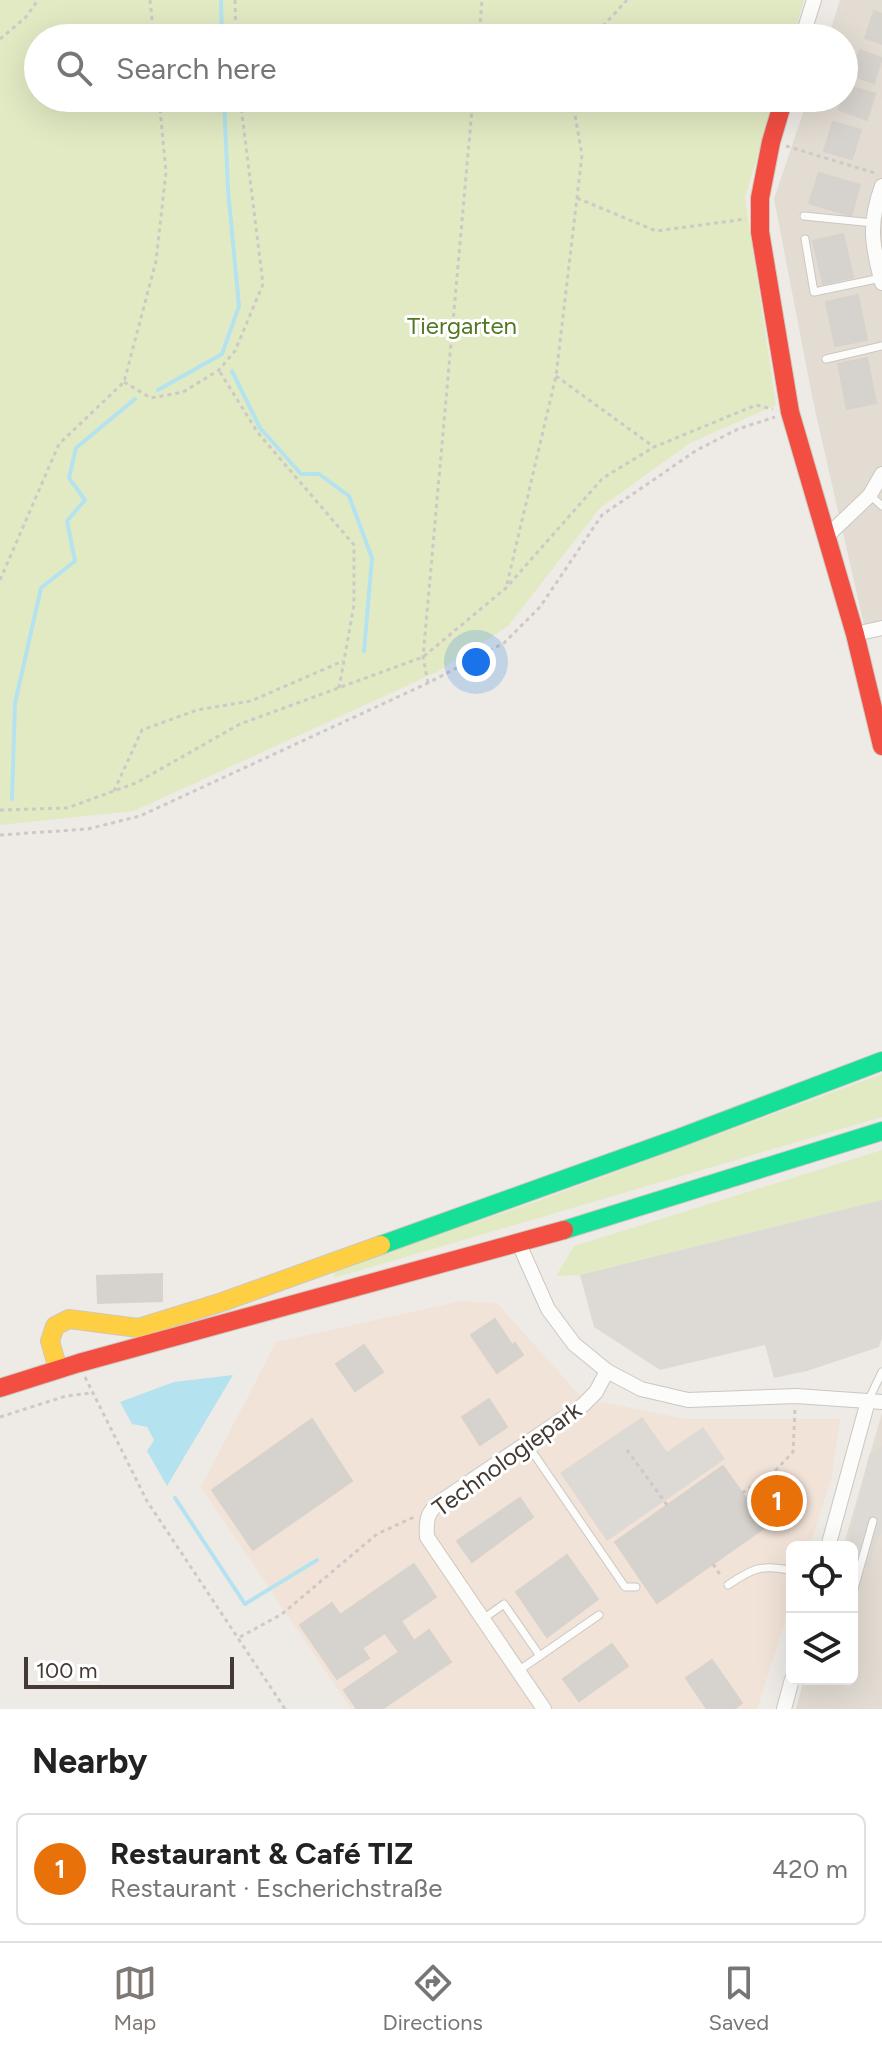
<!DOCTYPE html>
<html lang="en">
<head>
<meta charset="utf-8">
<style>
  body { margin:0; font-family:Figtree,sans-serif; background:#f2f2f2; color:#222 }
  .controls { position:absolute; right:24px; bottom:24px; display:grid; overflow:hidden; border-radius:12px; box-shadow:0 8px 32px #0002 }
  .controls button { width:72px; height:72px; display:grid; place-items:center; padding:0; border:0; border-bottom:2px solid #e0e0e0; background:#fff; color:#222; font:40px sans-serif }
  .scale { position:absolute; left:24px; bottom:20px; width:210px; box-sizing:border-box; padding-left:8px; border:4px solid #443a33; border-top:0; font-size:22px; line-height:28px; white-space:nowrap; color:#443a33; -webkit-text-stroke:6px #fff; paint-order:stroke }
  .you { position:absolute; left:476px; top:662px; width:28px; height:28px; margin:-20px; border:6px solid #fff; border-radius:50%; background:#1a73e8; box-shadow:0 0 0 12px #1a73e833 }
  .badge { display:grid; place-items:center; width:52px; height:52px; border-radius:50%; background:#807872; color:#fff; font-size:26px; font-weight:700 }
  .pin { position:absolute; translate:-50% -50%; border:4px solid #fff; box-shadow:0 2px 8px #0006 }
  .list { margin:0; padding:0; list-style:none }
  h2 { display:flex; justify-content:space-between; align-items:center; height:104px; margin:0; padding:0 32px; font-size:34px }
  h2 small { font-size:26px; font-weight:400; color:#767676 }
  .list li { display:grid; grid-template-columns:52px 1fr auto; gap:24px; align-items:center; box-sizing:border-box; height:112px; margin:0 16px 16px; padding:0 16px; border:2px solid #e0e0e0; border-radius:12px }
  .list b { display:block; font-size:30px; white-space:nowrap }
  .list p { margin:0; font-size:26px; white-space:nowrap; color:#767676 }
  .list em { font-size:26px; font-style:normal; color:#767676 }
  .icon { flex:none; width:44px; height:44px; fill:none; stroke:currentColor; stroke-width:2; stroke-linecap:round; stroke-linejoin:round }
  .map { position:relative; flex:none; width:882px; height:1709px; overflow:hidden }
  .search { position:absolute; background:#fff; box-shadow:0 8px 32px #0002; left:24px; right:24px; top:24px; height:88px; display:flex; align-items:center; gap:20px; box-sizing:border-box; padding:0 28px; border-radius:44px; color:#767676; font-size:30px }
  .sheet { height:232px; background:#fff }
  nav { display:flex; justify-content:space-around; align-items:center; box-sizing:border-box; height:112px; border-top:2px solid #e0e0e0; background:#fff; font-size:22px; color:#767676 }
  nav a { display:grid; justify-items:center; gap:4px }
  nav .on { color:#807872 }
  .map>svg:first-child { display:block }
  .residential { fill:#e3dcd3 }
  .commercial { fill:#f2e3d8 }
  .green { fill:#e2eac4 }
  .parking { fill:#dddad6 }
  .water { fill:#b4e3ef }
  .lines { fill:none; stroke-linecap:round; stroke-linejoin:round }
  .stream { stroke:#b4e3ef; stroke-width:4 }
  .building { fill:#d6d2cd; stroke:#d7d2cc; stroke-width:2 }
  .lane-casing { stroke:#cbc7c2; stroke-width:9 }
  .street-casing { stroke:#cbc7c2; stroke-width:16 }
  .fast-casing { stroke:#cfc8be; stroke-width:20 }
  .slow-casing { stroke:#cfc8be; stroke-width:20 }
  .jam-casing { stroke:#cfc8be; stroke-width:20 }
  .path { stroke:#cdc9c6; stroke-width:3; stroke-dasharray:4 4; stroke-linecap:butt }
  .lane { stroke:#fcfcfb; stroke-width:7 }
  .street { stroke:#fcfcfb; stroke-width:14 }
  .fast { stroke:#16e098; stroke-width:18 }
  .slow { stroke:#ffcf43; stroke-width:18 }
  .jam { stroke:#f24e42; stroke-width:18 }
  .labels { text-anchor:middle; stroke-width:6; stroke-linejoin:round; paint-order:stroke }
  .park-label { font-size:24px; fill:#537824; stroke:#fff }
  .street-label { font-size:24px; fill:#443a33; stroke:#fff }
</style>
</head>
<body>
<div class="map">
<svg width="882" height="1709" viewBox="0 0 882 1709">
  <rect width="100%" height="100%" fill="#eeebe6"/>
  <g class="residential">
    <polygon points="840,0 882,0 882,634 867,638 813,401 774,199 808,98 844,98 844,38 828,38"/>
    <polygon points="882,1413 882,1709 796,1709 804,1679 852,1679 852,1547 843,1547"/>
  </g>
  <polygon class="commercial" points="461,1301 497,1303 582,1398 686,1419 840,1419 832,1476 809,1547 792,1547 792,1601 757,1709 351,1709 201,1487 276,1342"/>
  <g class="green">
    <polygon points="0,0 804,0 793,38 38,38 38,98 775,98 745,198 776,405 690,443 600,508 508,626 437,672 134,811 0,825"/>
    <polygon points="882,1074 882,1117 334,1278 334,1270 535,1202"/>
    <polygon points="882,1150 882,1200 580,1275 556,1276 574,1246"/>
  </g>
  <g class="parking">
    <polygon points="882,1200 882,1338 879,1347 807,1371 774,1378 765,1345 660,1370 594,1327 580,1275"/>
    <polygon points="642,1417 667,1452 703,1427 725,1459 607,1541 560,1473"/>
    <polygon points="882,1446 882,1533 877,1537 869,1568 852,1562 852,1547 847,1547 869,1455"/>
  </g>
  <polygon class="water" points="233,1375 167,1486 147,1451 154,1440 147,1427 132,1424 120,1402 174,1382"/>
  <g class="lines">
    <g class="stream">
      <polyline points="221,0 222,38"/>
      <polyline points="232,371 260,428 301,474 319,474 349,496 372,558 364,651"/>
      <polyline points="158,390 222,354 239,306 228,190 224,98"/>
      <polyline points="12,799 15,703 41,588 75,561 67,521 85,500 69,478 76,448 135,399"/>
      <polyline points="175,1498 245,1604 317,1560"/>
    </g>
  </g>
  <g class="building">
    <polygon points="874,11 882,14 882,44 865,38"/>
    <polygon points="860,50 882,58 874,83 851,75"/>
    <polygon points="847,85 875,94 867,120 839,110"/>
    <polygon points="833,122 861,130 852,159 824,151"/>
    <polygon points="819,173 860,185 851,216 809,203"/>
    <polygon points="843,234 853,277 823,284 813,241"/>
    <polygon points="858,295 867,340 835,346 826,302"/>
    <polygon points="867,358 876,403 847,409 838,364"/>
    <polygon points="162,1274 162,1301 98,1303 97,1276"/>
    <polygon points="495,1319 512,1345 515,1343 523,1355 497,1373 471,1335"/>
    <polygon points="364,1345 383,1372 355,1391 336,1364"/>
    <polygon points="489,1399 507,1427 480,1445 462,1417"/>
    <polygon points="312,1419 352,1481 253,1550 212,1490"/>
    <polygon points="723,1466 751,1505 778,1485 794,1507 657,1603 615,1542"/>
    <polygon points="520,1498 533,1517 472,1562 457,1541"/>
    <polygon points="567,1555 598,1599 547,1637 516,1592"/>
    <polygon points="414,1564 436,1597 401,1621 414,1641 429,1630 451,1662 382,1709 357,1709 344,1690 399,1652 385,1633 362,1648 340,1615"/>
    <polygon points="332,1603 369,1658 337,1679 300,1625"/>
    <polygon points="612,1644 628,1666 579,1701 563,1679"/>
    <polygon points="712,1660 742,1703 734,1709 707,1709 686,1678"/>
  </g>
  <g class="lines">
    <defs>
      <g id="lane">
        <polyline points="804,216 873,223"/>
        <polyline points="805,239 814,292 881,278"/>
        <polyline points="826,359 882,346"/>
        <polyline points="870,495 882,506"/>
        <polyline points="868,1401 882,1372"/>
        <polyline points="527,1444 625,1587 636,1587"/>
        <path d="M728,1585C753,1568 762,1564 792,1571"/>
        <polyline points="852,1596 873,1521"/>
        <polyline points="483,1619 504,1604 540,1656"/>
        <polyline points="518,1671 599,1615"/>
      </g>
      <g id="street">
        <polyline points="802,38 814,0"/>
        <path d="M882,186C868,224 872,245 882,283"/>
        <polyline points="825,538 870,495 882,474"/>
        <polyline points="855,634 882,628"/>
        <polyline points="519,1244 548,1309 574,1344 607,1371 641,1389 688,1400 796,1396 882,1402"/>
        <polyline points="828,1547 868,1401"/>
        <path d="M544,1709L427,1537C426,1520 427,1512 440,1502L583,1405L596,1392L607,1371"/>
        <polyline points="784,1709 792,1679"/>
      </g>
      <g id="fast">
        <polyline points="564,1230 882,1131"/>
        <polyline points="381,1245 679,1138 882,1061"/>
      </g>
      <polyline id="slow" points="58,1369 50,1341 55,1326 69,1319 138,1328 222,1302 381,1245"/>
      <g id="jam">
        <polyline points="784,98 771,142 760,198 760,232 790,412 855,634 882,746"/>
        <polyline points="0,1388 79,1363 564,1230"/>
      </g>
    </defs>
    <use href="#lane" class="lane-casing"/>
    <use href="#street" class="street-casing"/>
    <use href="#fast" class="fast-casing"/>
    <use href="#slow" class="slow-casing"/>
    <use href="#jam" class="jam-casing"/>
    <g class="path">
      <polyline points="150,0 154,38"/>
      <polyline points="235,0 236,38"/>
      <polyline points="479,38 482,0"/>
      <polyline points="592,38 627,0"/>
      <polyline points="0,39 26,17 38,0"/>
      <polyline points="786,146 878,174"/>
      <polyline points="577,198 656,231 746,219"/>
      <polyline points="220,372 258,433 354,545 354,605 339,688"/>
      <polyline points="556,376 654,447"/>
      <polyline points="124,382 151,398 183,392 219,370 235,351 263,284 240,98"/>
      <polyline points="0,580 59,444 124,382 156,261 166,172 159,98"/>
      <polyline points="507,584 556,376 582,155 572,98"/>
      <polyline points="428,683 423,657 473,98"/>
      <polyline points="114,791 142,730 197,710 251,701 343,661"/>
      <polyline points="0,810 67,808 136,783 240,724 423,657 506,588 603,478 654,447 756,405 773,409"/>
      <polyline points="0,835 88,829 140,816 428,683 504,643 540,607 602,515 697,450 738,429 775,417"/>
      <polyline points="85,1377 147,1501 285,1709"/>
      <polyline points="0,1417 66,1396 91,1393"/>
      <polyline points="627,1450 667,1505"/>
      <polyline points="742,1493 773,1473 793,1452 795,1408"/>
      <polyline points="713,1564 721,1576"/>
      <polyline points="240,1637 282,1614 377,1534 414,1517"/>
    </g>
    <use href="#lane" class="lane"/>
    <use href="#street" class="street"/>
    <use href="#fast" class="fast"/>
    <use href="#slow" class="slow"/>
    <use href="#jam" class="jam"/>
  </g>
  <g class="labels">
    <g class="park-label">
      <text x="462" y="334">Tiergarten</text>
    </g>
    <g class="street-label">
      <text transform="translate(507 1459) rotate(-36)" y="8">Technologiepark</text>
    </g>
  </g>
</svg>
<div class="controls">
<button><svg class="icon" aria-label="locate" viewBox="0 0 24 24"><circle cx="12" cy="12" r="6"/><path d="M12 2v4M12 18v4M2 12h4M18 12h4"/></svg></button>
<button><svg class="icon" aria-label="layers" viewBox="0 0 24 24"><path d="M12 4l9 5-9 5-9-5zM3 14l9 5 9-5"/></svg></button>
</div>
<div class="scale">100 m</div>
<div class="you"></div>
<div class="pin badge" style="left:777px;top:1501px;background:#e8710a">1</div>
<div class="search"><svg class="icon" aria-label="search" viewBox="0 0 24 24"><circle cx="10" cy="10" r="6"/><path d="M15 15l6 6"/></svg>Search here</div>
</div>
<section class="sheet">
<h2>Nearby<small></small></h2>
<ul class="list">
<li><span class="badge" style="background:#e8710a">1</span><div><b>Restaurant &amp; Café TIZ</b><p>Restaurant · Escherichstraße</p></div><em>420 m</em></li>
</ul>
</section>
<nav>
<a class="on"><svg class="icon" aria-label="map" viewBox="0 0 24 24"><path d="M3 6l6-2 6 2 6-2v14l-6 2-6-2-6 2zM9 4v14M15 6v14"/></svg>Map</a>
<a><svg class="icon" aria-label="directions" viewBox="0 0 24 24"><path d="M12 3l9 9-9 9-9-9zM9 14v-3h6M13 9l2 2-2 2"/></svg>Directions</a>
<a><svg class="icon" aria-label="saved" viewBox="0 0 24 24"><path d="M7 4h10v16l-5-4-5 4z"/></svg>Saved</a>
</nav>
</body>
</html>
